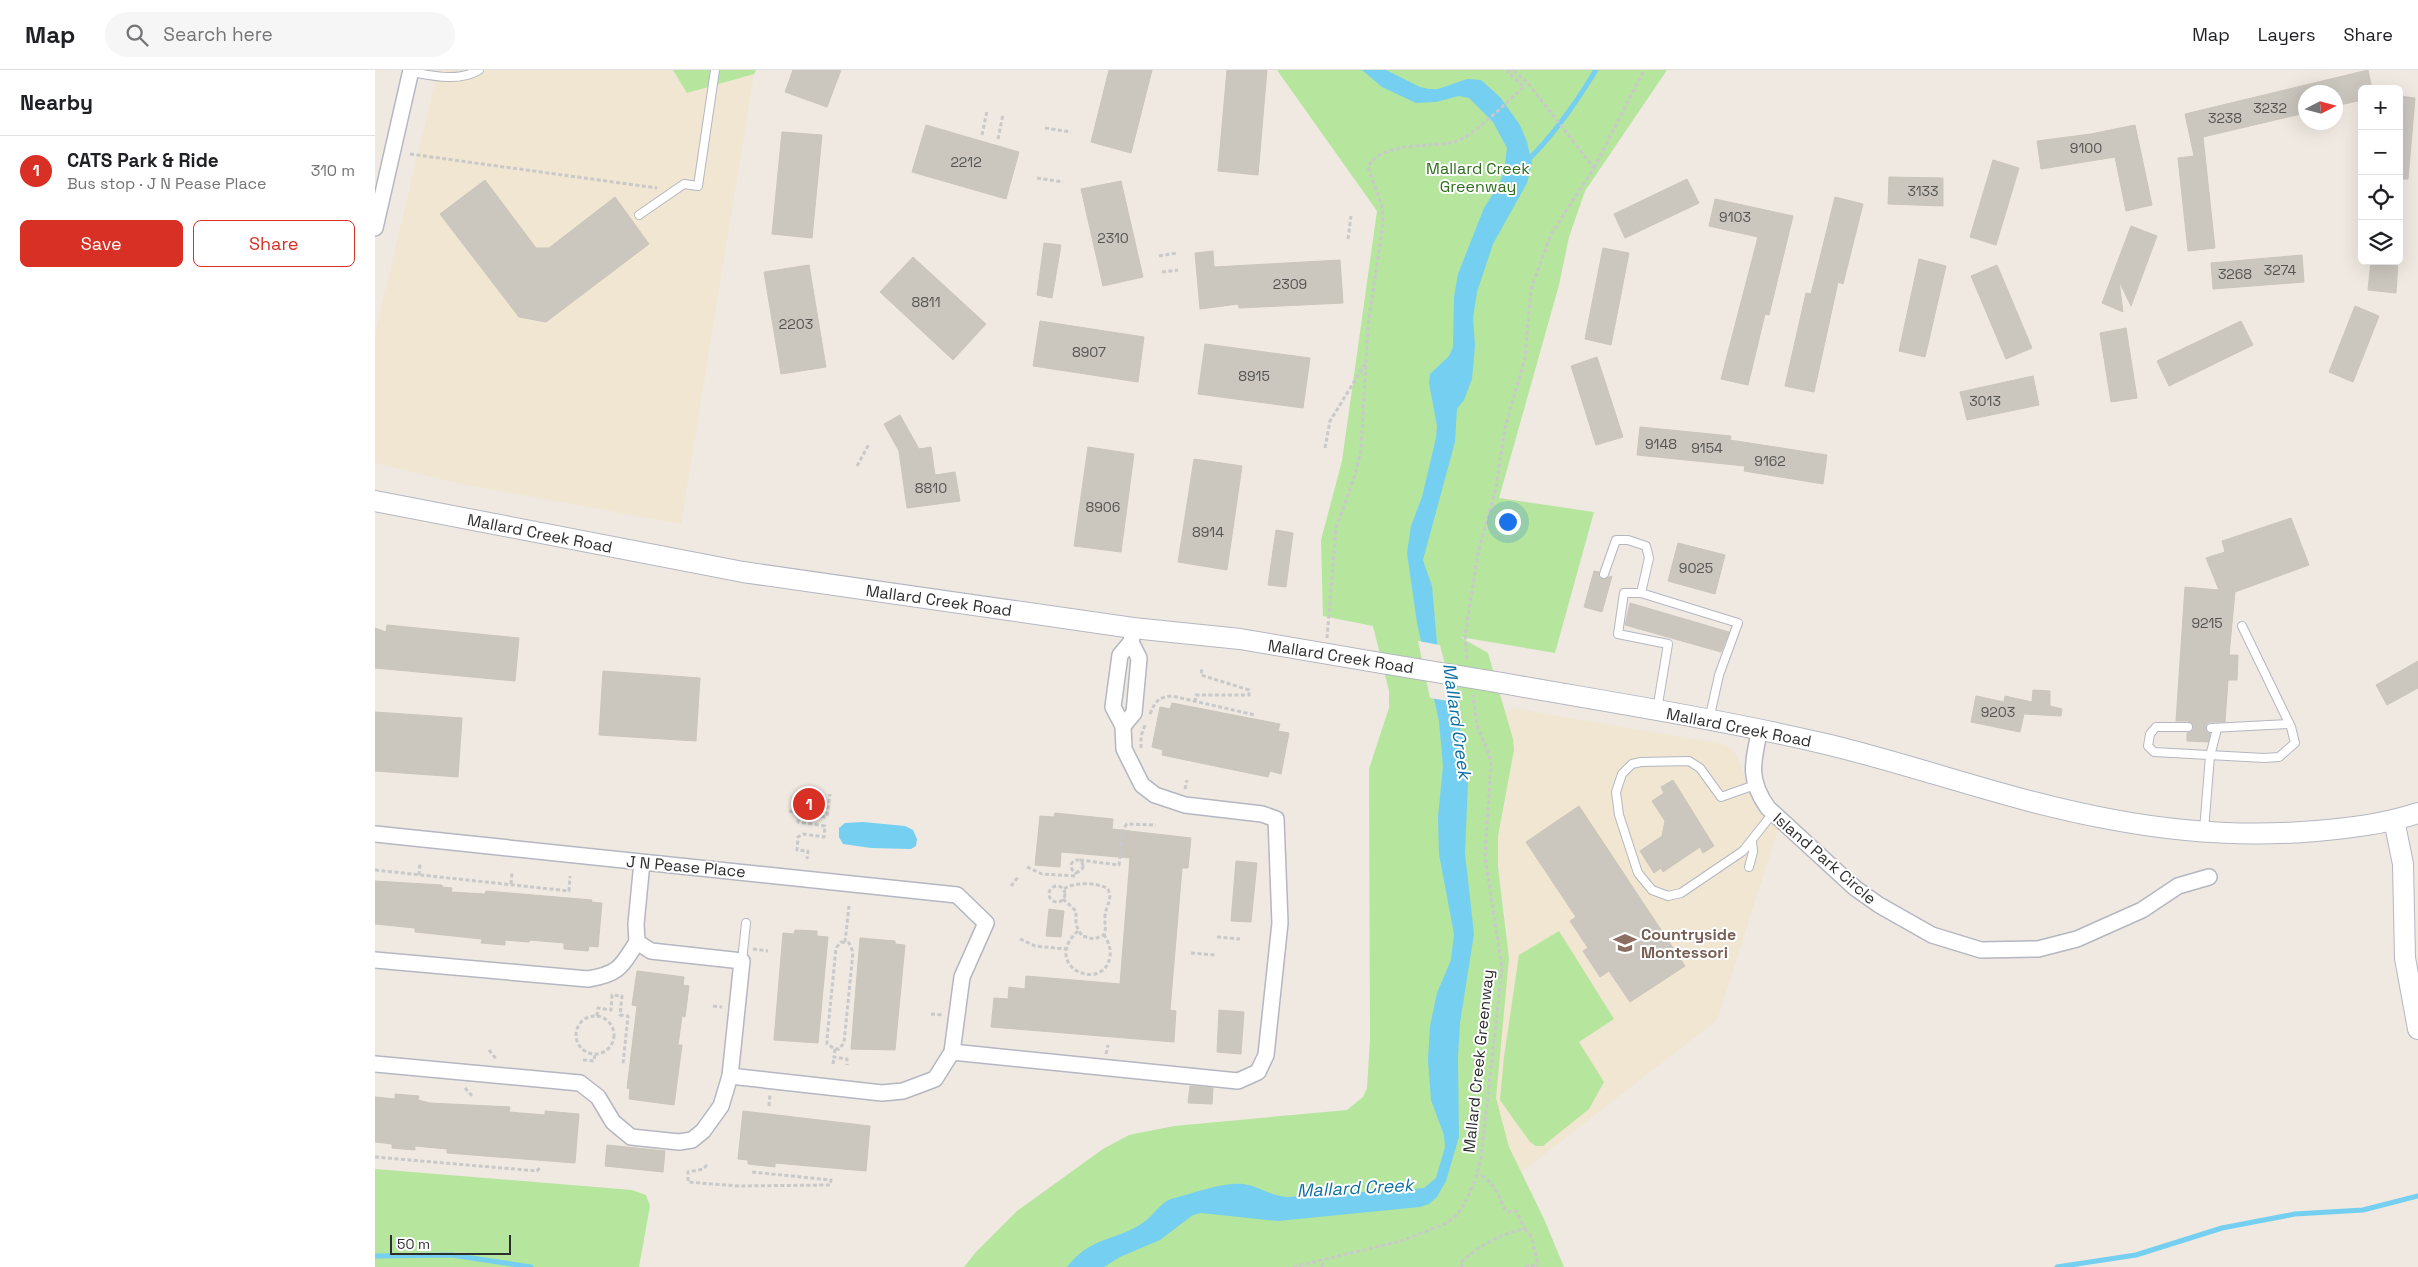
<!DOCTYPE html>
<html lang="en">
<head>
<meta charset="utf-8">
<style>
  body { margin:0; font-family:"Space Grotesk",sans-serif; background:#f6f6f6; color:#202124 }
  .controls { position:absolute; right:15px; top:15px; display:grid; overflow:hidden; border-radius:8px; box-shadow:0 5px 20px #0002 }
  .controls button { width:45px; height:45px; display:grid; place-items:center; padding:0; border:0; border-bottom:1px solid #e0e0e0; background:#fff; color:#202124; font:25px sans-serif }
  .compass { position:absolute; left:1923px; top:15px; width:45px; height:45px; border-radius:50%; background:#fff; box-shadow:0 5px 20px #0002; rotate:84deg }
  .scale { position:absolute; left:15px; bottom:12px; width:121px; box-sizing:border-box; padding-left:5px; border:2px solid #2e2e2e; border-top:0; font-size:14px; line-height:18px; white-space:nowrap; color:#2e2e2e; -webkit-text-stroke:4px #fff; paint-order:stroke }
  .you { position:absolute; left:1132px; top:451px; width:18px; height:18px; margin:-12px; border:4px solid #fff; border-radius:50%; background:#1a73e8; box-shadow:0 0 0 8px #1a73e833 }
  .badge { display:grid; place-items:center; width:32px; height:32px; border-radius:50%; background:#d93025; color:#fff; font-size:16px; font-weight:700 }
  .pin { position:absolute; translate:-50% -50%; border:2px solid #fff; box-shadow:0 1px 5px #0006 }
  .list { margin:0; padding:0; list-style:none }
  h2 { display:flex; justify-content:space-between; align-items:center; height:65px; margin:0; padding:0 20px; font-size:21px }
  h2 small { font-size:16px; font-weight:400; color:#757577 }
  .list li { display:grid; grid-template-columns:32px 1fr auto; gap:15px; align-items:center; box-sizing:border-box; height:70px; padding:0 20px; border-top:1px solid #e0e0e0 }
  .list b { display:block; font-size:19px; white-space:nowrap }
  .list p { margin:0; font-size:16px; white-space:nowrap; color:#757577 }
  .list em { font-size:16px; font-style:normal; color:#757577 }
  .actions { display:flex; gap:10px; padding:15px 20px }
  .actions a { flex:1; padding:11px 0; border:1px solid #d93025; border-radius:8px; text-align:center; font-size:18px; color:#d93025 }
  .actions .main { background:#d93025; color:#fff }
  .icon { flex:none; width:28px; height:28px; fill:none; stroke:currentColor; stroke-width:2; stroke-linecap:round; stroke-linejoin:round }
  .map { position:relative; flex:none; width:2043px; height:1197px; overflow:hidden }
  header { display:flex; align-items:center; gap:30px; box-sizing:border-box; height:70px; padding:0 25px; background:#fff; border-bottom:1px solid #e0e0e0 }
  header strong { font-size:24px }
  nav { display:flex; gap:28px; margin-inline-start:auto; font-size:18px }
  .search { width:350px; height:45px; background:#f6f6f6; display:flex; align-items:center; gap:12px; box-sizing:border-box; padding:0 18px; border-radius:28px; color:#757577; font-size:19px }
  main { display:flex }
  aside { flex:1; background:#fff }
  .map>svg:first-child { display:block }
  .education { fill:#f0e6d1 }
  .green { fill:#b6e59e }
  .water { fill:#75cff0 }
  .pier { fill:#efe9e1 }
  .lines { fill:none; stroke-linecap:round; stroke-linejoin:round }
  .stream { stroke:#75cff0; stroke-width:5 }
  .building { fill:#cbc7bf; stroke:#cbc5ba }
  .lane-casing { stroke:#b4b7c1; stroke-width:10 }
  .street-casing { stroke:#b4b7c1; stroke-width:18 }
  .secondary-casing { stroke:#b4b7c1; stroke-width:22 }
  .path { stroke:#c9c9c9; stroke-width:3; stroke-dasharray:4 2.5; stroke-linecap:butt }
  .lane { stroke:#fff; stroke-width:8 }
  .street { stroke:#fff; stroke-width:15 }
  .secondary { stroke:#fff; stroke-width:20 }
  .secondary-bridge-casing { stroke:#b4b7c1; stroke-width:22; stroke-linecap:butt }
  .secondary-bridge { stroke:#fff; stroke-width:20 }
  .labels { text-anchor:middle; stroke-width:4; stroke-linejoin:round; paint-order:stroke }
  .number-label { font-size:14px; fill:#555452 }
  .park-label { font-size:16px; fill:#2c6e1b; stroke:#fff }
  .street-label { font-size:16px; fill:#2e2e2e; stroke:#fff }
  .education-label { font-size:16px; font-weight:bold; fill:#785e54; stroke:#fff; text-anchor:start }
  .water-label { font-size:18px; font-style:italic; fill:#0d6fa3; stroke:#fff }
</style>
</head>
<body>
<header>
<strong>Map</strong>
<div class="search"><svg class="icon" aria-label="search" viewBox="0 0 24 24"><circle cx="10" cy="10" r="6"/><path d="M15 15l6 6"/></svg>Search here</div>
<nav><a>Map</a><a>Layers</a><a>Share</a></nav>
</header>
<main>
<aside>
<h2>Nearby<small></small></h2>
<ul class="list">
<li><span class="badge">1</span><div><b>CATS Park &amp; Ride</b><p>Bus stop · J N Pease Place</p></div><em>310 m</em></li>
</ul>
<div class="actions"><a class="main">Save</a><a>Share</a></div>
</aside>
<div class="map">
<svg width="2043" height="1197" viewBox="0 0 2043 1197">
  <rect width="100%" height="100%" fill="#efe9e1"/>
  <g class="education">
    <polygon points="63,0 298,0 313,23 379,4 306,454 82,413 0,393 0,263"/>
    <polygon points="1138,638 1351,675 1359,682 1363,689 1380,734 1403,760 1342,950 1145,1103 1134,1077 1121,1028 1132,859 1123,797 1123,766 1139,680 1129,640 1136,642"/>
  </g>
  <g class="green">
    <polygon points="298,0 381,0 379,4 312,23"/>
    <polygon points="902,0 1292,0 1210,121 1194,167 1184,215 1124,428 1219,442 1180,583 1085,567 1113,583 1138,669 1139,680 1123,766 1123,797 1134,888 1121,1028 1134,1077 1169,1149 1189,1197 589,1197 601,1182 642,1141 728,1079 754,1065 799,1056 972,1040 988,1027 992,1018 995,970 994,699 1014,638 1014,621 998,556 948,546 946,470 967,391 1002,141"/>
    <polygon points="1184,861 1239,949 1204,972 1229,1012 1214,1039 1168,1076 1161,1076 1155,1072 1125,1030 1129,987 1144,885"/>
    <polygon points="0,1099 257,1120 271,1125 275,1136 264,1197 0,1197"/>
  </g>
  <g class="water">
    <path d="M987,0H1011L1045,17L1054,19H1063L1092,9L1106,10L1125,27L1145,55L1152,72L1157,93L1152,113L1118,174L1102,222L1098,248L1100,276L1097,309L1089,330L1082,339L1080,372L1048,490L1057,516L1062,573L1089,673L1093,712L1090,783L1099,864L1085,953L1083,987L1084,1067L1071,1111L1062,1127L1054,1134L1045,1137L903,1151L826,1143L818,1145L785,1170L745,1187L729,1197H692C717,1165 741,1172 769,1152C779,1145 785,1133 796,1129C816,1124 848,1112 868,1114C883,1116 896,1126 912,1127L1049,1118L1061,1108L1070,1077L1069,1065L1056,1030L1053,990L1055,956L1062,923L1076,890L1079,864L1064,784L1063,747L1068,696L1064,651L1042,553L1032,483L1036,456L1047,427L1061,368L1062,356L1054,313L1055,304L1074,286L1078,277L1079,227L1083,204L1109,138L1123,116L1129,102L1132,78L1118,52L1094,28L1084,26L1061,32L1041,33L1007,17Z"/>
    <polygon points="488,752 530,756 538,760 542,769 541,776 536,779 496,778 468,774 464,767 464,758 470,753"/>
  </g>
  <polygon class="pier" points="1043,571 1065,575 1080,632 1055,628"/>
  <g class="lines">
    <g class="stream">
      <path d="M1152,91C1180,64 1201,33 1221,0"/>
      <polyline points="0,1186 77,1185 156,1197"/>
      <polyline points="1682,1197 1761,1185 1847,1158 1920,1144 1988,1140 2043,1126"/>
    </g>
  </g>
  <g class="building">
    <polygon points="418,0 466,0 452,37 410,22"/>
    <polygon points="734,0 777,0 756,83 716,72"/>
    <polygon points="852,0 892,0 883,105 843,101"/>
    <polygon points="1993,0 1997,19 1987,19 1987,30 1960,36 1960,22 1930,22 1930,43 1828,67 1840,178 1813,181 1803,88 1819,86 1810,44"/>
    <polygon points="2024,26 2040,28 2033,109 2024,109"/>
    <polygon points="551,55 644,82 631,129 537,102"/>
    <polygon points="1760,55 1777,135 1751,141 1740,87 1666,99 1662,71 1716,64"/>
    <polygon points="407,62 447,65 437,168 397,164"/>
    <polygon points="1618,90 1644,98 1621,175 1595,167"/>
    <polygon points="1514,107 1568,108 1568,136 1513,134"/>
    <polygon points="1312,109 1324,133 1250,168 1239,144"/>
    <polygon points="110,110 161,178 174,178 240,127 274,174 171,252 144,247 65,144"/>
    <polygon points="746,111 768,207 728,216 706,119"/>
    <polygon points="1460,127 1488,134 1468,214 1463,212 1439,322 1410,316 1431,223 1436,224"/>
    <polygon points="1340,129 1418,146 1394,245 1390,244 1373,315 1346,309 1383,167 1334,156"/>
    <polygon points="1756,156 1782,166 1756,236 1744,211 1748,242 1727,233"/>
    <polygon points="669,173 686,175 677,228 662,225"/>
    <polygon points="1228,178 1254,183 1236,275 1210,269"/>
    <polygon points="838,181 839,197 965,190 968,233 864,238 863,234 825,239 820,183"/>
    <polygon points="1927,185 1929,212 1838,219 1836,193"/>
    <polygon points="538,187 611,254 578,290 505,222"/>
    <polygon points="1544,189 1571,196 1550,287 1524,281"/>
    <polygon points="1996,191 2023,191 2021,223 1993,220"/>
    <polygon points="434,195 451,297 406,304 389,202"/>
    <polygon points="1622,195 1657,278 1631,289 1596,206"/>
    <polygon points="1980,236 2004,246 1978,312 1954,302"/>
    <polygon points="665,251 769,267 763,312 658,296"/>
    <polygon points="1866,251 1878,275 1794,316 1782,291"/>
    <polygon points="1751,258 1762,328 1736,332 1725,263"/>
    <polygon points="830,274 935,288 928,338 823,324"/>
    <polygon points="1222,287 1248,367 1221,375 1196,296"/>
    <polygon points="1658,306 1664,335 1592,350 1585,322"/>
    <polygon points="525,345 544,379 556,377 560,405 580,402 585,431 532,438 524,381 509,354"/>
    <polygon points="1265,357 1356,366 1355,370 1452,385 1448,414 1369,401 1370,396 1262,385"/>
    <polygon points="713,377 759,384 746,482 699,476"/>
    <polygon points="819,389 867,396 852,500 803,492"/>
    <polygon points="1916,448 1934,495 1860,522 1854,585 1863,585 1862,610 1853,610 1850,652 1835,652 1831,655 1831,661 1835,663 1833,672 1812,671 1812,663 1818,660 1818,655 1813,651 1801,651 1810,517 1844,520 1831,488 1850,482 1847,471"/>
    <polygon points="901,460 918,463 911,517 893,515"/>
    <polygon points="1303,473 1350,485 1340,524 1293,511"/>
    <polygon points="1219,501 1224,502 1228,509 1237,506 1227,542 1209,537"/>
    <polygon points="1255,533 1354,562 1346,582 1250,555"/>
    <polygon points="12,555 144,568 140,611 0,598 0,558 11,562"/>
    <polygon points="2043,591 2043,618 2012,635 2001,615"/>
    <polygon points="228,601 325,608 321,671 224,665"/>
    <polygon points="1658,620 1675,621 1675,636 1687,639 1686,646 1649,644 1645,662 1596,652 1601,626 1629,632 1630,626 1657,632"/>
    <polygon points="797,633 905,654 903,661 914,663 906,704 895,701 893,707 787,685 788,680 777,677 785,637 795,639"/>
    <polygon points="0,642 87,648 83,707 0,701"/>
    <polygon points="1298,710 1339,776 1328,783 1325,777 1288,802 1286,798 1279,803 1265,781 1287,766 1290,751 1277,731 1289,723 1286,717"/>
    <polygon points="430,721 444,724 441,743 427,741"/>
    <polygon points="1204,736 1310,896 1255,932 1234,901 1225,907 1208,881 1213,878 1195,851 1201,847 1151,772"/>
    <polygon points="680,743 738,749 737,759 816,768 813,798 807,798 795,940 801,941 799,972 616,957 619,928 633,929 634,917 650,919 651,906 745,914 755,788 686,782 685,797 660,795 665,746 679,747"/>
    <polygon points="861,791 882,793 876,852 856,851"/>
    <polygon points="0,811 67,815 67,817 77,818 76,822 110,824 111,821 217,830 216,832 227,833 223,877 214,876 213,881 189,879 189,873 155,870 154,872 130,870 130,875 106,873 107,869 40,862 40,858 0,854"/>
    <polygon points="674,839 689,841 686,867 671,866"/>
    <polygon points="420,860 442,861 442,866 453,867 443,973 399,970 408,863 419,864"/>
    <polygon points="485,868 520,871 520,874 530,875 520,980 476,979"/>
    <polygon points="262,901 309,907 308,915 314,916 310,947 307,946 303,975 307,975 299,1035 254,1029 255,1019 252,1018 262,936 257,935"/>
    <polygon points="844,940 869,942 866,984 842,982"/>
    <polygon points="815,1016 838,1018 837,1034 813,1033"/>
    <polygon points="20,1024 44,1026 43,1030 55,1033 135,1037 134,1042 170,1045 170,1041 204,1044 200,1093 72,1083 72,1079 40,1076 40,1080 17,1078 17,1074 0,1072 0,1027 20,1029"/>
    <polygon points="368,1041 495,1056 491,1101 400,1093 400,1097 373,1094 373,1090 363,1089"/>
    <polygon points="232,1075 290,1081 288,1102 230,1096"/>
  </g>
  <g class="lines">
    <defs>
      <g id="lane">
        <path d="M36,2C58,6 84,12 104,0"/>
        <polyline points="264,145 309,114 323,116 340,0"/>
        <polyline points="1229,504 1241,470 1253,470 1271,476 1274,488 1266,523 1363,553 1344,605 1334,650"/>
        <polyline points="1266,523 1249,523 1243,564 1293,574 1282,640"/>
        <polyline points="1813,657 1781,657 1775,664 1773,676 1779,682 1889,688 1904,687 1920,673 1916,657 1867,556"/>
        <polyline points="1836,658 1914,654"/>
        <polyline points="1380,715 1346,727 1325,698 1314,691 1266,692 1257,694 1247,704 1241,722 1244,745 1263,803 1277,820 1293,826 1306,823 1368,781 1398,743"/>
        <polyline points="1829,760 1835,686 1842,659"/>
        <polyline points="1374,797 1378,782 1377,771"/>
        <polyline points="367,891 371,853"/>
      </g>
      <g id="street">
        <polyline points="0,158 36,0"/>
        <polyline points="748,656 759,643 764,588 756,572"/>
        <path d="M1385,659C1378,691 1372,709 1393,738L1480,818L1504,835L1557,865L1606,880L1663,879L1702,869L1767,840L1803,816L1834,807"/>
        <polyline points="0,764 582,825 611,853 587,907 577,982 560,1009 528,1021 507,1023 355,1006 367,891 276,881 262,872 261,854 267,792"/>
        <path d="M0,890L213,909C244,904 246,897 262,872"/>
        <polyline points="577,982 863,1011 883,1002 891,985 905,853 901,749 887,744 810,735 780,725 767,715 749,679 748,656 738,637 745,585 756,572 758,558"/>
        <polyline points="0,994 205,1013 223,1027 238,1052 256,1067 304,1072 317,1070 328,1061 346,1036 355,1006"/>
      </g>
      <g id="secondary">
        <polyline points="0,431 368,502 758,558 865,569 1006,593"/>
        <path d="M1121,612C1233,632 1345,649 1455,675C1549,698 1640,732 1734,749C1802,762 1872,767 1941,761C1975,758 2010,754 2043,743"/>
        <polyline points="2019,750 2028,794 2030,888 2043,959"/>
      </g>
    </defs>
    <use href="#lane" class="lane-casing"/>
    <use href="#street" class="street-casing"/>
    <use href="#secondary" class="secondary-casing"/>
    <g class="path">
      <polyline points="670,58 696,62"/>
      <polyline points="607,65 612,41"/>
      <polyline points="623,69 628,44"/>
      <polyline points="35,84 282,118"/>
      <polyline points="1219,98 1269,0"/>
      <polyline points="662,108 688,112"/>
      <polyline points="973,169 976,146"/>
      <polyline points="784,186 802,183"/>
      <polyline points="787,202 803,200"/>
      <polyline points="950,378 955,351 990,294"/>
      <polyline points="482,396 494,374"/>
      <path d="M952,568L961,458L981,402L986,379L993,256L1008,153L1007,136L993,97C1006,71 1055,78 1079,72C1097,68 1133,30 1149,17L1133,2L1135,0"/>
      <polyline points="1092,589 1090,566 1103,483 1121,418 1130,358 1150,288 1156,219 1176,164 1219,98 1153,13 1138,0"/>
      <polyline points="820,632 821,625 874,625 874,620 826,605 827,597"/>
      <path d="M775,644C780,632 783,627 797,626L880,645"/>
      <polyline points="766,678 766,666 770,655"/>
      <polyline points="810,719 812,710"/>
      <polyline points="414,741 450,747 452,746 455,724"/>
      <polyline points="424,743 423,752 450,756 449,767 428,764 423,767 422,780 433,781 432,789"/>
      <circle cx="702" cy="796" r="6"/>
      <polyline points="705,790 744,795 748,759 752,754 781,755"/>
      <polyline points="652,797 667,804 701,806 701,802"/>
      <polyline points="0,800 194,821 195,806"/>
      <polyline points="44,805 45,793"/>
      <polyline points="136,814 137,802"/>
      <polyline points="636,816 643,807"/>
      <circle cx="682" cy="824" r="8"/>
      <path d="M688,829L701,841V855L707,866L719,869L729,865C732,857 729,853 730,846C731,834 738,831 733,819C723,812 698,812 689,819"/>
      <path d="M703,861C665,896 728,924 735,887C736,879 734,872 729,865"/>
      <polyline points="842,867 865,869"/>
      <polyline points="645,869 660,876 691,879"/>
      <polygon points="466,872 474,873 478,882 469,973 464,979 460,979 452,974 452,969 461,878"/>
      <polyline points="470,872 474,836"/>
      <polyline points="378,879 393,881"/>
      <polyline points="816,883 840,885"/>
      <polyline points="338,936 347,937"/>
      <polyline points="556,944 568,945"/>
      <polyline points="222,946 223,938 236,940 237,925 247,926 245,945 253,946 248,994"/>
      <circle cx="220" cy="965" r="19"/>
      <polyline points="460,979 459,987 472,989 472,995"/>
      <polyline points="114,980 122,990"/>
      <polyline points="731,984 733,975"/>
      <polyline points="208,990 219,991 220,984"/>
      <polyline points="458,994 459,987"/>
      <polyline points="90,1018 98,1027"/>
      <polyline points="394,1036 395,1024"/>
      <polyline points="0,1087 162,1101 166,1096"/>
      <polyline points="332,1095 328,1099 313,1102 313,1112 364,1116 455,1115 456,1110 377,1102"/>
      <polyline points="1150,1159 1157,1168 1163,1196"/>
      <polyline points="918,1197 1026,1171 1072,1153 1083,1144 1093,1127 1101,1108 1106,1088 1127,898 1110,787 1116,693 1114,685 1102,655 1098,625"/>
      <polyline points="947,1197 948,1190"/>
      <path d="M1088,1197L1085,1193C1103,1177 1125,1163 1150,1159L1141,1141L1133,1142C1127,1138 1128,1133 1125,1128C1120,1117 1113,1109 1103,1104"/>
      <polyline points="1150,1197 1156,1195 1163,1197"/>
    </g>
    <use href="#lane" class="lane"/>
    <use href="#street" class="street"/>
    <use href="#secondary" class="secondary"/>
    <defs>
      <polyline id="secondary-bridge" points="1006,593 1121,612"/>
    </defs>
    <use href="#secondary-bridge" class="secondary-bridge-casing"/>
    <use href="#secondary-bridge" class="secondary-bridge"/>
  </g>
  <defs>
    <symbol id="school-bare" viewBox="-9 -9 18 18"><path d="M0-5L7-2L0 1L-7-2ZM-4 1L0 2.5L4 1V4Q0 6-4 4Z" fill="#8d6e63" stroke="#fff" stroke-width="2.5" paint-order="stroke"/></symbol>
  </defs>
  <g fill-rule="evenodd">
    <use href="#school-bare" x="1234" y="857" width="32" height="32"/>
  </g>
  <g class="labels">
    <g class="number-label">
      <text x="1895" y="43">3232</text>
      <text x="1850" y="53">3238</text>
      <text x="1711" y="83">9100</text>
      <text x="591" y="97">2212</text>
      <text x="1548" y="126">3133</text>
      <text x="1360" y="152">9103</text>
      <text x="738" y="173">2310</text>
      <text x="1905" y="205">3274</text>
      <text x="1860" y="209">3268</text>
      <text x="915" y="219">2309</text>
      <text x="551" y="237">8811</text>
      <text x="421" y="259">2203</text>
      <text x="714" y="287">8907</text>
      <text x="879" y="311">8915</text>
      <text x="1610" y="336">3013</text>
      <text x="1286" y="379">9148</text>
      <text x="1332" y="383">9154</text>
      <text x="1395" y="396">9162</text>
      <text x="556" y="423">8810</text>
      <text x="728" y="442">8906</text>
      <text x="833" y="467">8914</text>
      <text x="1321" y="503">9025</text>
      <text x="1832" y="558">9215</text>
      <text x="1623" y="647">9203</text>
    </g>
    <g class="park-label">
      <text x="1103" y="104">Mallard Creek<tspan x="1103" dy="18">Greenway</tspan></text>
    </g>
    <g class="street-label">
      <text transform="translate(165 463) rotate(11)" y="6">Mallard Creek Road</text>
      <text transform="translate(564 530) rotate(8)" y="6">Mallard Creek Road</text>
      <text transform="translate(966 586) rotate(9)" y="6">Mallard Creek Road</text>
      <text transform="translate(1364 657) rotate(11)" y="6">Mallard Creek Road</text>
      <text transform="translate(1450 788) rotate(41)" y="6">Island Park Circle</text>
      <text transform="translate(311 796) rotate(5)" y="6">J N Pease Place</text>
      <text transform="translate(1103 991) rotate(-84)" y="6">Mallard Creek Greenway</text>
    </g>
    <g class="education-label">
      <text x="1266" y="870">Countryside<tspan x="1266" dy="18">Montessori</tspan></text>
    </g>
    <g class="water-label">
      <text transform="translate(1082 651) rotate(82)" y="6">Mallard Creek</text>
      <text transform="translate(980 1118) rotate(-3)" y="6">Mallard Creek</text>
    </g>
  </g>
</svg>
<div class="controls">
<button>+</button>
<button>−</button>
<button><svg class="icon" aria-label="locate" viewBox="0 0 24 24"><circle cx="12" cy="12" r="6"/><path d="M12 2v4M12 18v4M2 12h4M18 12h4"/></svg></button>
<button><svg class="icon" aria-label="layers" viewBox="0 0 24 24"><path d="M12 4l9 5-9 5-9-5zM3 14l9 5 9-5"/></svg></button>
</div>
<svg class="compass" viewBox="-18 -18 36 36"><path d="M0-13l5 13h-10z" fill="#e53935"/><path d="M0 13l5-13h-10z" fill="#757577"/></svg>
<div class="scale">50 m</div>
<div class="you"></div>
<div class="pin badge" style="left:434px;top:734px">1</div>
</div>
</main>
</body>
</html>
